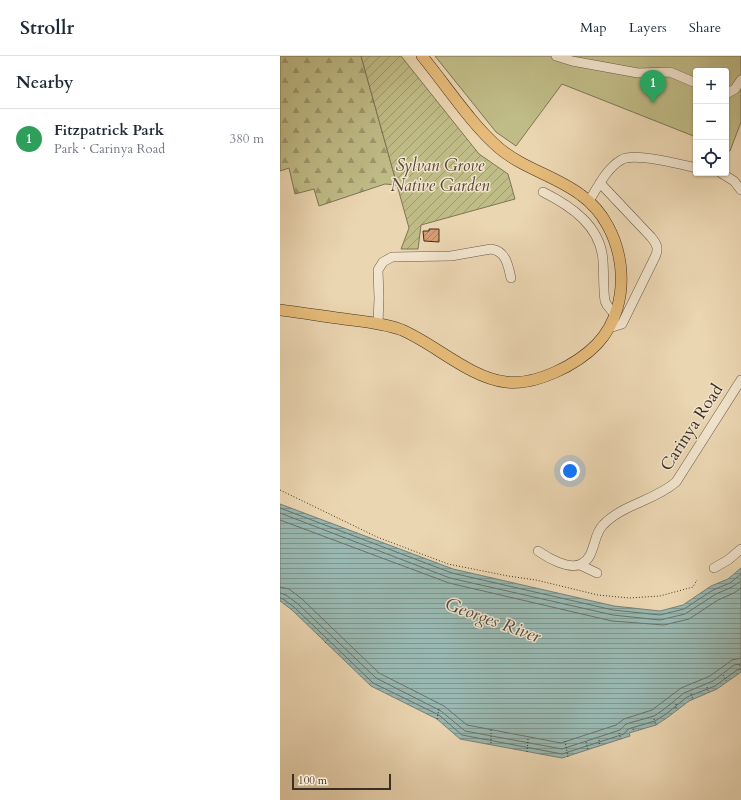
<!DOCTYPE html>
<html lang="en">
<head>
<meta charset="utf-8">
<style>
  body { margin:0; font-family:Cardo,serif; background:#f2f2f3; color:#1f2937 }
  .controls { position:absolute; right:12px; top:12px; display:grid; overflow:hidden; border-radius:4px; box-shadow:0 1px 3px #0004 }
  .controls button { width:36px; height:36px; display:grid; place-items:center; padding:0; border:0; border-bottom:1px solid #e0e1e3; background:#fff; color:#1f2937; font:20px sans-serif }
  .scale { position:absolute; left:12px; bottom:10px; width:99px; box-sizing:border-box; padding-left:4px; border:2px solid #3c2e24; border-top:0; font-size:11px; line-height:14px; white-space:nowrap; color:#3c2e24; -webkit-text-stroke:3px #f2e4cd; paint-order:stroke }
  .you { position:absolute; left:290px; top:415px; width:14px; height:14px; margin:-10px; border:3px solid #fff; border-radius:50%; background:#1a73e8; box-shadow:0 0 0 6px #1a73e833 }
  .badge { display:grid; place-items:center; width:26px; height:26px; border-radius:50%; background:#db2777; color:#fff; font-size:13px; font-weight:700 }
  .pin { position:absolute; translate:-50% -33px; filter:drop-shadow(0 1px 2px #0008) }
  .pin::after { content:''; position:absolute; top:21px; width:14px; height:12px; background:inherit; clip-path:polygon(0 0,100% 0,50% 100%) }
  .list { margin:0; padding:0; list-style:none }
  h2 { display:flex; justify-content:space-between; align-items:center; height:52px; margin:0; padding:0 16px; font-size:17px }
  h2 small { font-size:13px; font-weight:400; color:#747a83 }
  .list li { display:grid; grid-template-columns:26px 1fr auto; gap:12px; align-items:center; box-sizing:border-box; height:60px; padding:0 16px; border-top:1px solid #e0e1e3 }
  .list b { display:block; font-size:15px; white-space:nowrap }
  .list p { margin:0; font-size:13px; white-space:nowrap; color:#747a83 }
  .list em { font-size:13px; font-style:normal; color:#747a83 }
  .icon { flex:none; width:22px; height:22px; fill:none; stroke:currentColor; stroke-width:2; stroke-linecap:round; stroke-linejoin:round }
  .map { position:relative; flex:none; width:461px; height:744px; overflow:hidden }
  header { display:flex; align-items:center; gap:24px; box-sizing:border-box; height:56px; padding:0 20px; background:#fff; border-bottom:1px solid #e0e1e3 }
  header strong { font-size:19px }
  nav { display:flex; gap:22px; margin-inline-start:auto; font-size:14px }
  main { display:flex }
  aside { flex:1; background:#fff }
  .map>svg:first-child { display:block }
  .green { fill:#c0bc87; stroke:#7e7556 }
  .forest { fill:url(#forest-firs); stroke:#7e7556 }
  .garden { fill:url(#garden-furrows); stroke:#7e7556 }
  .water { fill:url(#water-rules); stroke:#748179 }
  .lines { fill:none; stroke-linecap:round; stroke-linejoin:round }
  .shore { stroke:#6a736a; stroke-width:1 }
  .building { fill:url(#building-hatch); stroke:#3c2e24 }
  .minor-casing { stroke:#685848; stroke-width:10 }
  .major-casing { stroke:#3c2e24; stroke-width:12 }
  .path { stroke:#3c2e24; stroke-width:1; stroke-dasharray:1 2; stroke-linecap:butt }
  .minor { stroke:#f2e4cd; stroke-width:9 }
  .major { stroke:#e6bb79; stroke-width:11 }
  .labels { text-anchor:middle; stroke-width:3; stroke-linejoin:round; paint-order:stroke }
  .park-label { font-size:17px; font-style:italic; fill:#564a38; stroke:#f2e4cd }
  .street-label { font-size:17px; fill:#3c2e24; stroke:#f2e4cd }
  .water-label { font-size:18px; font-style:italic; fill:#4f4a40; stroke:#f2e4cd }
</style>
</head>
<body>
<header>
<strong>Strollr</strong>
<nav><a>Map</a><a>Layers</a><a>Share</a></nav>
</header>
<main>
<aside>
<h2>Nearby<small></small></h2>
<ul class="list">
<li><span class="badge" style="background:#2e9e5b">1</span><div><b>Fitzpatrick Park</b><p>Park · Carinya Road</p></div><em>380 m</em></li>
</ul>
</aside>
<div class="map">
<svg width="461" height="744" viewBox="0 0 461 744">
  <defs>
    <pattern id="forest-firs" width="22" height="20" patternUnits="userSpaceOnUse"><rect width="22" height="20" fill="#c0bc87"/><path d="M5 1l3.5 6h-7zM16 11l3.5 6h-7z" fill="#9d996e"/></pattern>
    <pattern id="garden-furrows" width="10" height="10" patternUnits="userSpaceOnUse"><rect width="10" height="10" fill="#c0bc87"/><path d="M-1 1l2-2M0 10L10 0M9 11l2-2" fill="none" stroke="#9d996e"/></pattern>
    <pattern id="water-rules" width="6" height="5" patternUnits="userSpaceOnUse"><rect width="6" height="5" fill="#99b8b1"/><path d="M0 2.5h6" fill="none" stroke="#7e9690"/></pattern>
    <pattern id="building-hatch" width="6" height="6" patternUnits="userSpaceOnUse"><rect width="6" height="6" fill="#d89d72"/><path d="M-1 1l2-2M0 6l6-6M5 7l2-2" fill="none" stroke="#b0805d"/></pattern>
  </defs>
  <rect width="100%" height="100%" fill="#ebd6b2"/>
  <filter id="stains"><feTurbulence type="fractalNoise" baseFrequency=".005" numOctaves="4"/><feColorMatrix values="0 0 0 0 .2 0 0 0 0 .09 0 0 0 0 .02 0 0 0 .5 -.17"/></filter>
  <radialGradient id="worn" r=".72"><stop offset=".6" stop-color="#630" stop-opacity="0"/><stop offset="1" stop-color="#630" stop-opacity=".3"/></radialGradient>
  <polygon class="green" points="155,0 461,0 461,66 450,95 446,94 446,15 416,15 416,81 282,28 236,90 216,76"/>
  <polygon class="forest" points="0,0 81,0 117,129 105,128 39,150 34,133 15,138 9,112 0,115"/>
  <polygon class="garden" points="81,0 121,0 199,98 228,118 235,143 141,169 138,193 121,193 129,172"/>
  <polygon class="water" points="0,448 173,513 334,550 380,555 403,549 431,530 448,523 461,512 461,616 437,633 409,645 388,661 376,669 349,677 350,680 282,702 180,683 157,663 91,630 12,554 0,545"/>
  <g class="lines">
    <g class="shore">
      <polyline points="0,452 172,517 333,554 380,559 404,553 433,534 450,527 461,518"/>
      <polyline points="0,457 170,522 333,559 380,564 405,558 436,538 452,531 461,525"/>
      <polyline points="0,464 169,527 332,565 384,569 409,563 438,544 454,537 461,532"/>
      <polyline points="0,531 9,533 22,543 99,617 164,650 187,669 281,687 336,669 344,663 372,654 401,632 430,620 452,604 461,602"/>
      <polyline points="0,537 6,539 18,548 96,622 161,655 185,675 282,693 340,674 346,668 374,660 383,654 404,637 433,625 454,609 461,608"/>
      <polyline points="0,542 3,543 14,551 93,627 159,659 182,679 282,698 344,678 348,673 375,665 386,658 407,641 435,630 457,614 461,613"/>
    </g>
  </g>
  <polygon class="building" points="149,173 159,173 159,186 144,185 143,175 149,175"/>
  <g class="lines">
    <defs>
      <g id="minor">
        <polyline points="276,0 292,5 358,17 390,16 416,27"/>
        <polyline points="446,38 455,33 461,24"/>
        <polyline points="441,117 454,125 461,134"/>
        <path d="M320,127L371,181C377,188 379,193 375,201L342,268L329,272"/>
        <path d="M263,136C291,150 321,170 323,205C324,218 323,232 325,245L327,249L335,259"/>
        <path d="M309,145C318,131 326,113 341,104C354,96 399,108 416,112"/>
        <path d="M98,268L99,242L98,214L103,206L112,201L171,200L211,193C226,195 228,209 231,222"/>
        <path d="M258,495C268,502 289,514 301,508C316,501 312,480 323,469C343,448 374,445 396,426L461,324"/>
        <polyline points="300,509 317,517"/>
        <polyline points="434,512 448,504 461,493"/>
      </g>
      <path id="major" d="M0,254C24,257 48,261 72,264C89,266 106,268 122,274C155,288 190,322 226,326C255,330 297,309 317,288C356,247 346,171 301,139C276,120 244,113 219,92C191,68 166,29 142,0"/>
    </defs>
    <use href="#minor" class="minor-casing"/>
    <use href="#major" class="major-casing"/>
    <g class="path">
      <polyline points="0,434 97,481 168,508 228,520 256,524 318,539 349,542 380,540 413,531 417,524"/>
      <polyline points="45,587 48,583"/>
      <polyline points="459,609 461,611"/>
      <polyline points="443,619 447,626"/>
      <polyline points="427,631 429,637"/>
      <polyline points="411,638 413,643"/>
      <polyline points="396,648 396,654"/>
      <polyline points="157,663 159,652"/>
      <polyline points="374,663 376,669"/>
      <polyline points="353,673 354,675"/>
      <polyline points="211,674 211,689"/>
      <polyline points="339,677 341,683"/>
      <polyline points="319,684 320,690"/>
      <polyline points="285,685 288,701"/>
      <polyline points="306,686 308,694"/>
      <polyline points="247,696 248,683"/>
    </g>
    <use href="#minor" class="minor"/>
    <use href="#major" class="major"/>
  </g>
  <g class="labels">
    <g class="park-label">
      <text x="160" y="115">Sylvan Grove<tspan x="160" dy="20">Native Garden</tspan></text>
    </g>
    <g class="street-label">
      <text transform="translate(411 371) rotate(-57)" y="6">Carinya Road</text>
    </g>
    <g class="water-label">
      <text transform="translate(213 564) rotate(20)" y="6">Georges River</text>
    </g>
  </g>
  <rect width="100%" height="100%" filter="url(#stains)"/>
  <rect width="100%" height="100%" fill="url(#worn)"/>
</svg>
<div class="controls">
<button>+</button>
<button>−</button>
<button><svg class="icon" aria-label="locate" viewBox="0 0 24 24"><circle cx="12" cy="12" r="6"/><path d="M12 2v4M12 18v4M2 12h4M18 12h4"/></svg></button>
</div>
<div class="scale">100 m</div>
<div class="you"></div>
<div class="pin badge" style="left:373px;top:47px;background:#2e9e5b">1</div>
</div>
</main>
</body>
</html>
